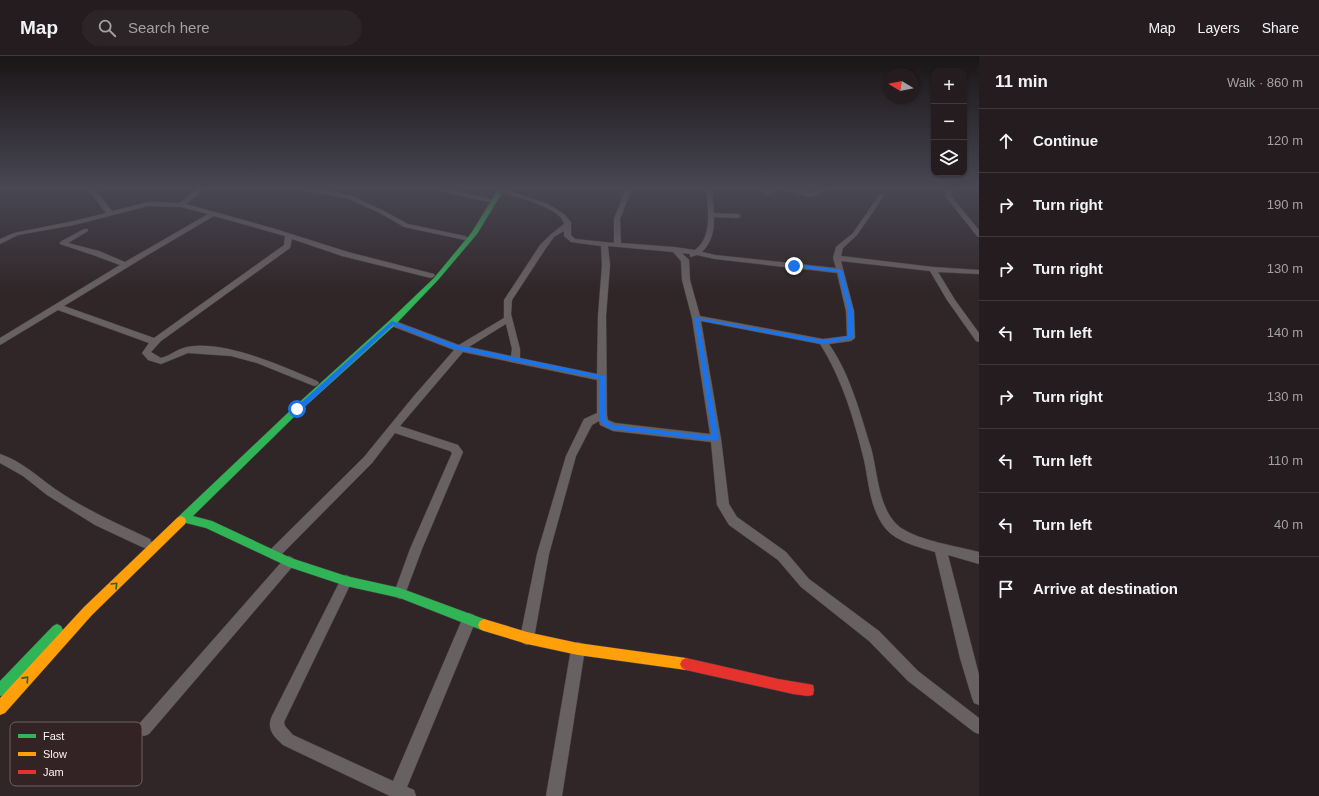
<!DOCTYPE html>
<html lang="en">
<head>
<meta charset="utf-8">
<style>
  body { margin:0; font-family:Helvetica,sans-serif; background:#2c2527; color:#f1f3f6 }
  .controls { position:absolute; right:12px; top:12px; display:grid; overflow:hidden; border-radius:8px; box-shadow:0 1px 3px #0004 }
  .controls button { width:36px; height:36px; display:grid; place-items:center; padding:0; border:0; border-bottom:1px solid #413a3c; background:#241c1e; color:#f1f3f6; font:20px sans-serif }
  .compass { position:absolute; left:883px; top:12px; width:36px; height:36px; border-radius:50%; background:#241c1e; box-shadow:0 1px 3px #0004; rotate:280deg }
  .stop { position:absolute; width:12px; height:12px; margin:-9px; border:3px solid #1a73e8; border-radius:50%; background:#fff }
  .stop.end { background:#1a73e8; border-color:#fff; box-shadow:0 1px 4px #0008 }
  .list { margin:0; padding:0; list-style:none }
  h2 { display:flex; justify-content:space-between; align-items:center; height:52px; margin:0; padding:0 16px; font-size:17px }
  h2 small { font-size:13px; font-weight:400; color:#a3a1a4 }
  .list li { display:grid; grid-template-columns:26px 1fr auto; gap:12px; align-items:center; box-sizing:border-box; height:64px; padding:0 16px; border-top:1px solid #413a3c }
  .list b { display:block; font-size:15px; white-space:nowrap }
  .list em { font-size:13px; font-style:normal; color:#a3a1a4 }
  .icon { flex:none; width:22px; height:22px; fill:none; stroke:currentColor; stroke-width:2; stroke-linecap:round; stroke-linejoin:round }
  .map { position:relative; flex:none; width:979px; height:740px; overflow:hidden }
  header { display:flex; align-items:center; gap:24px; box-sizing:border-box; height:56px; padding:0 20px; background:#241c1e; border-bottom:1px solid #413a3c }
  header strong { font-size:19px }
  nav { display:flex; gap:22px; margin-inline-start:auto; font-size:14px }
  .search { width:280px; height:36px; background:#2c2527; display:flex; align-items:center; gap:10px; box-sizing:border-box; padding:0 14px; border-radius:22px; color:#a3a1a4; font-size:15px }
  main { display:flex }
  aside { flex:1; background:#241c1e }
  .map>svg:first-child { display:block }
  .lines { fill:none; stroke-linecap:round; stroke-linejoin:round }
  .street-casing { stroke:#494143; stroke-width:1 }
  .fast-casing { stroke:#494143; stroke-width:1 }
  .slow-casing { stroke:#494143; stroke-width:1 }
  .jam-casing { stroke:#494143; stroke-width:1 }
  .street { fill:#686162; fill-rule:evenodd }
  .fast { fill:#30b455; fill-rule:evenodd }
  .slow { fill:#ff9f0a; fill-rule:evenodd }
  .jam { fill:#e5322d; fill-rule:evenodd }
  .oneway { stroke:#325d38 }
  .route { fill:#1a73e8 }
  .key { fill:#332324; stroke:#706162; stroke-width:1 }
  .key-label { font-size:11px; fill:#fdf2f2 }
</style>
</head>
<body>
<header>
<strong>Map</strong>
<div class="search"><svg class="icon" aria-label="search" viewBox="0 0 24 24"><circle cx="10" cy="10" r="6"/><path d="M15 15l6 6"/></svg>Search here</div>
<nav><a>Map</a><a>Layers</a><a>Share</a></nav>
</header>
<main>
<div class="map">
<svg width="979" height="740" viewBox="0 0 979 740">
  <rect width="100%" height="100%" fill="#302628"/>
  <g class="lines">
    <defs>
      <g id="street">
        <path d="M88,132H95C101,140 106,148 112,155L148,146L180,147L199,132H206L186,148L272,172L348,196L434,218L435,220L431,222L342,200L292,183L290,192L161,285L151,296L161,302C170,300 177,293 187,291C225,284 282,310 317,325L319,327L317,329L314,330L257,307L231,300L188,297L161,308L148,304L142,297L149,287L58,254L0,289V282L120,209L93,199L60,188V186L84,173H88V175L68,187L99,195L125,206L208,158L181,151L148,150L74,169L18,179L0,188V183L14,177L74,165L106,157C100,150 94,141 88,132ZM214,160L285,180L284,189L154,282L64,250L146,200Z"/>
        <polygon points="289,132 308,132 350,139 384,155 408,168 465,180 468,182 465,184 404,171 380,157 346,142"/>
        <polygon points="427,132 442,132 493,144 490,146"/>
        <path d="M626,132H632L620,163L621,187L674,191L695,194C713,181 708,152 706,132H712L714,157L738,158L741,160L738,162L714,161C714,175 712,186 702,196L715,199L836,212L833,202L836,191L853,177L879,139L881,138L884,140L857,179L843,192L841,200L933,211L979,214V218L938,216L955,244L979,277V286L976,285L947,244L930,215L841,205L854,255L855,282L851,285L829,288C850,318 860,357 871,392C878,417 878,455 901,472C921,485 956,490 979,496V508L948,499L979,619V649L974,647L972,642L960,602L935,496C919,491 897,486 886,473C870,454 869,427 864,404C855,366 842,322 820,288L701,265L721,383L729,448L737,461L786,496L809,523L879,575L918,615L979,662V678L974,676L908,625L869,585L801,531L778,504L729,469L717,449L711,386L613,375L600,369L599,365L592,369L576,400L549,498L534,582L532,587L527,589L522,587L520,582L537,498L566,400L584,363L597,357V324L463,296L400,370L458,389L463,396L422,493L404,541L400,543L396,541L394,537L410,493L452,397L450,395L395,377L372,407L278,502L274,503L270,502L268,498L270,494L364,401L413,341L454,294L389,269V265H395L459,289L504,262V244L540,189L550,179L564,168C561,151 514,141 499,135V133H503L548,148L564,158L571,166V179L575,183L614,187V163ZM564,175V180L571,186L601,190L602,209L598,260L597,318L520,302V293L511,258L512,244L546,192L554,181ZM608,190L673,196L681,205L682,224L692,262L710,378L615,367L608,364L607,359L606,260L610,209ZM682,197L690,198V201L697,199L715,203L837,217L846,255L847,280L823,283L700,260L690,224L689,204ZM506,268L512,293L511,300L469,291Z"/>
        <polygon points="767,132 773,132 769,138 767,139 764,137"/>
        <polygon points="776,132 789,132 810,137 825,132 836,132 810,141"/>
        <polygon points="951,132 963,132 951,136 951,140 979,174 979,181 977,180 945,140 946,134"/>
        <path d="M0,398C21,405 37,420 55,433C84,453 118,468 150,483L152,487L150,491L146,492L142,491L95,469L47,439L23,420L0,407Z"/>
        <polygon points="289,500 293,502 295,506 293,510 149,678 144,680 139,678 137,673 139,668 285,502"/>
        <path d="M346,519L350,521L352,525L284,666L285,670L293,679L393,725L464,559L469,557L474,559L476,564L407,731L414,734L416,740H390L283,689C274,681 266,673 272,660L342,521Z"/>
        <polygon points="578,586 583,588 585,593 562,740 546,740 571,593 573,588"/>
      </g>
      <g id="fast">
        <polygon points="499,132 505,132 477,178 438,224 395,269 300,355 193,460 212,465 291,502 346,520 400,532 484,563 488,565 490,569 488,573 484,575 400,542 346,530 289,511 206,472 186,467 181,470 177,468 176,465 177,462 294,351 389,265 434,222 472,176"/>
        <polygon points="57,568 61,570 63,574 61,578 5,639 0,640 0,625 53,570"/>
      </g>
      <g id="slow">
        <polygon points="181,460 185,462 186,465 185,468 92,559 5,657 0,659 0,642 84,551 177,462"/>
        <polygon points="484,563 527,576 578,587 686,602 690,604 692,608 690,612 686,614 578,599 527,588 484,575 480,573 478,569 480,565"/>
      </g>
      <polygon id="jam" points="686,602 778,623 808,628 813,629 814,634 813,639 808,640 793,638 686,614 682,612 680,608 682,604"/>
    </defs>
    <use href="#street" class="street-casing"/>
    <use href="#fast" class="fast-casing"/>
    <use href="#slow" class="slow-casing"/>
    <use href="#jam" class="jam-casing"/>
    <use href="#street" class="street"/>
    <use href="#fast" class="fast"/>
    <use href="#slow" class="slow"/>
    <use href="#jam" class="jam"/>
  </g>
  <defs><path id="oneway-chevron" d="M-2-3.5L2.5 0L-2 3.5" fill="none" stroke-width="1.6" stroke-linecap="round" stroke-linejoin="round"/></defs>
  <g class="oneway">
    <use href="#oneway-chevron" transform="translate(115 529) rotate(-45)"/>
    <use href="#oneway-chevron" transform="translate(26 623) rotate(-48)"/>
  </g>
  <linearGradient id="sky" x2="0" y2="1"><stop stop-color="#1a1516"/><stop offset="0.56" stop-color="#484753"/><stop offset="1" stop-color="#484753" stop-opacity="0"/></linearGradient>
  <rect width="979" height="236" fill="url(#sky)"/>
  <polygon class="route" points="794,208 842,214 853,255 854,282 823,288 699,264 719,383 716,385 611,373 601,367 599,359 600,323 454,293 393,269 300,355 294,353 392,265 456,289 605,320 605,359 606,364 614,369 712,380 694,261 823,284 848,280 848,255 838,216 793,211"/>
  <rect x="10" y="666" width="132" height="64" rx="6" class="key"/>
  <rect x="18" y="678" width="18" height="4" fill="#30b455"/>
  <rect x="18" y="696" width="18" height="4" fill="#ff9f0a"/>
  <rect x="18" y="714" width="18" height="4" fill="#e5322d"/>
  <g class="key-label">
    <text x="43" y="684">Fast</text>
    <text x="43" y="702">Slow</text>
    <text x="43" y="720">Jam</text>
  </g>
</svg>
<div class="controls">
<button>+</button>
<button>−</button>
<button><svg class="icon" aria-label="layers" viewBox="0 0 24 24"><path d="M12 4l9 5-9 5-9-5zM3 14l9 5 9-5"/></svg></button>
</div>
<svg class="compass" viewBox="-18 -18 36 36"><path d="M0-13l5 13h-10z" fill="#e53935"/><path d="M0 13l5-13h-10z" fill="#a3a1a4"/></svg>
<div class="stop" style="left:297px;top:353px"></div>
<div class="stop end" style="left:794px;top:210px"></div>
</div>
<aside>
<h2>11 min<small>Walk · 860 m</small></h2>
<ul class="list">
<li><svg class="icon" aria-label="ahead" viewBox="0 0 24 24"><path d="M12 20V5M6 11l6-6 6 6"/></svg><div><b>Continue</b></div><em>120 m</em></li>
<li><svg class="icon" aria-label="right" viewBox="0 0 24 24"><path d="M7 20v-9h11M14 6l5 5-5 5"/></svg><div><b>Turn right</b></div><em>190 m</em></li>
<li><svg class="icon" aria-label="right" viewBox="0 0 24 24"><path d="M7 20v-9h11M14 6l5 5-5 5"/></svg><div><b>Turn right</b></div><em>130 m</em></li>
<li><svg class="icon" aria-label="left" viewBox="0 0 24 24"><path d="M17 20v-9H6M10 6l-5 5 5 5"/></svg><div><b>Turn left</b></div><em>140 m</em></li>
<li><svg class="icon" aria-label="right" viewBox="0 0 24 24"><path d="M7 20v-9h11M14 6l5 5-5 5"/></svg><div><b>Turn right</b></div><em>130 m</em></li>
<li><svg class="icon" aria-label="left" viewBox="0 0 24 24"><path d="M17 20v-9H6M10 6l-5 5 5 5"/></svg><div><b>Turn left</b></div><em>110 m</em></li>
<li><svg class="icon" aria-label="left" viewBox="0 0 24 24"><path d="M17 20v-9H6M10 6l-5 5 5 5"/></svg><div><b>Turn left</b></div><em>40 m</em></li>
<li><svg class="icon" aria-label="arrive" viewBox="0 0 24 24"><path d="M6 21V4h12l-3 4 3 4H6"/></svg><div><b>Arrive at destination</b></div></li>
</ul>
</aside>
</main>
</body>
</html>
